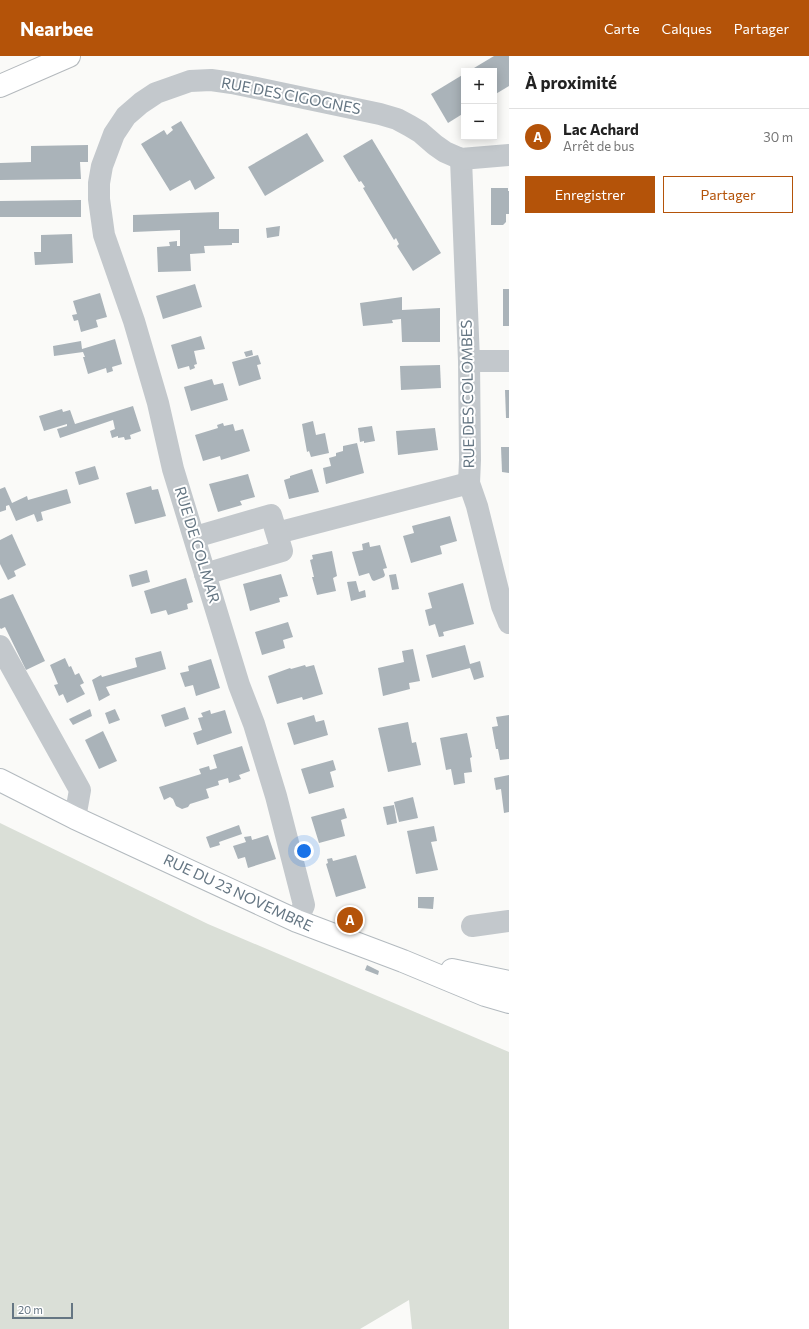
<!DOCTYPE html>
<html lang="fr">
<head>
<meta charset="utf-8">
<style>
  body { margin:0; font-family:Commissioner,sans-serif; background:#f6f6f6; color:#222 }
  .controls { position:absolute; right:12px; top:12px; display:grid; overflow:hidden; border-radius:0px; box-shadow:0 2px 10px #0003 }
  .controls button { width:36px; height:36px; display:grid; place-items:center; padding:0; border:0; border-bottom:1px solid #e0e0e0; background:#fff; color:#222; font:20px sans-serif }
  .scale { position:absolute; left:12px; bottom:10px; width:61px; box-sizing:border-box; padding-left:4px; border:2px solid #657683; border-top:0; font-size:11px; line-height:14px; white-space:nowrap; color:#657683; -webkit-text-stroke:3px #fff; paint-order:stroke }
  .you { position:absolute; left:304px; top:795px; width:14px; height:14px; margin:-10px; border:3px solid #fff; border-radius:50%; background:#1a73e8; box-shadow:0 0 0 6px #1a73e833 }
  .badge { display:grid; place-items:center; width:26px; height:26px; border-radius:50%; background:#b45309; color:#fff; font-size:13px; font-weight:700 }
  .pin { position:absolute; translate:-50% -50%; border:2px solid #fff; box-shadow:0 1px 4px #0006 }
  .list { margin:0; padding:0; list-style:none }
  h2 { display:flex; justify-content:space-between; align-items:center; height:52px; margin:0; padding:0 16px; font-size:17px }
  h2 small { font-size:13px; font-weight:400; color:#767676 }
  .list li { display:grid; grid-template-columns:26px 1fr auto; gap:12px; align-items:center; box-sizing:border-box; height:56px; padding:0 16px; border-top:1px solid #e0e0e0 }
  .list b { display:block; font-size:15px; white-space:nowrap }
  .list p { margin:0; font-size:13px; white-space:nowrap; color:#767676 }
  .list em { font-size:13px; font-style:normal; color:#767676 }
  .actions { display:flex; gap:8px; padding:12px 16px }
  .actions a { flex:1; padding:9px 0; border:1px solid #b45309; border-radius:0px; text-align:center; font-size:14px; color:#b45309 }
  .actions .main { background:#b45309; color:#fff }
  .map { position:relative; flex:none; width:509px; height:1273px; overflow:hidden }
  header { display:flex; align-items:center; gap:24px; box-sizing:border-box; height:56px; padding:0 20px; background:#b45309; color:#fff }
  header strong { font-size:19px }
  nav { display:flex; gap:22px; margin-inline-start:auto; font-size:14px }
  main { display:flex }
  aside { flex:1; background:#fff }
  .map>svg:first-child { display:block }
  .green { fill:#dadfd7 }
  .building { fill:#aab3b9 }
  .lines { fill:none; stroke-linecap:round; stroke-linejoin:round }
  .secondary-casing { stroke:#b3babf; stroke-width:24 }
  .highway-casing { stroke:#b4b9bd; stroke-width:24 }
  .street { stroke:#c3c8cc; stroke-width:22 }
  .secondary { stroke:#fff; stroke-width:22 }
  .highway { stroke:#fff; stroke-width:22 }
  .labels { text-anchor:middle; stroke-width:4; stroke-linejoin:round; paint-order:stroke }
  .street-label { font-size:15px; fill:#657683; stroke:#fff }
</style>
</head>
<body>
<header>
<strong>Nearbee</strong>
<nav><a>Carte</a><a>Calques</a><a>Partager</a></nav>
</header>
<main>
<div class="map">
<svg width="509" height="1273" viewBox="0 0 509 1273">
  <rect width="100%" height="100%" fill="#fafaf8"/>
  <polygon class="green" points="0,767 208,868 509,996 509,1273 412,1273 409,1244 360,1273 0,1273"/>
  <g class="building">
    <polygon points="494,0 509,0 509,30 494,39 494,15 469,15"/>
    <polygon points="464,18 464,57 448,67 431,38"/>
    <polygon points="181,65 215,122 195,134 190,124 170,135 141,88 164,74 167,79 173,74 171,71"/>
    <polygon points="307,77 324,105 265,140 248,111"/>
    <polygon points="372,83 441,197 413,215 397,190 399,188 396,182 394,184 363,132 365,131 361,125 359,126 343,100"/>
    <polygon points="88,89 88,106 80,106 81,123 0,124 0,107 31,106 31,90"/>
    <polygon points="491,132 508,132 508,135 509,135 509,158 506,158 506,166 503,169 491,169"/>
    <polygon points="81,144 81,161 0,161 0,145"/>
    <polygon points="219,156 219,173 239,173 239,187 232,187 232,189 204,190 205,197 190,198 191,215 158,216 157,191 170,190 169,186 177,185 177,190 180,190 180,174 133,176 133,159"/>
    <polygon points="280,170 279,180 267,182 266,172"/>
    <polygon points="72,178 73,207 35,209 34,196 41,196 41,179"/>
    <polygon points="195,228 202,251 163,263 156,240"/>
    <rect x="503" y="233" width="6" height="37"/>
    <polygon points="100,237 107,261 96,264 98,271 81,276 78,264 74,265 72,259 77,258 73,245"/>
    <polygon points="402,241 402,254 440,252 440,286 402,286 401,263 392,264 393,267 363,270 360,247"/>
    <polygon points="201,280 205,293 194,295 197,308 194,309 195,312 190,314 189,310 178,313 171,289"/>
    <polygon points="115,283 122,308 112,311 113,315 107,317 106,312 88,318 83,301 85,301 83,296 54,300 53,290 81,285 82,293"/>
    <polygon points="252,294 253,299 246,301 244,296"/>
    <polygon points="258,299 261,308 257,309 261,323 239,330 232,306"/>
    <polygon points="440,309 441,332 401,334 400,310"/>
    <polygon points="212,323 214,329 223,327 228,344 191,355 184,331"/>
    <polygon points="505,334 509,334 509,362 506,362"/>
    <polygon points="133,350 141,375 130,379 131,383 125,384 124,381 118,382 118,380 112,382 110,375 115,373 113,364 60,382 57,373 67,370 67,368 44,375 39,360 62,353 63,356 70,354 75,368"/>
    <polygon points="313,365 316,379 325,377 329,397 311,401 309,395 307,396 302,368"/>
    <polygon points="223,367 224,370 233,368 235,375 243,373 250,395 221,404 220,400 203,405 195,379 218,372 217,369"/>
    <polygon points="372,370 375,385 364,387 364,385 360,386 358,372"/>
    <polygon points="435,372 438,394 398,399 396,375"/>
    <polygon points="357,387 364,417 326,428 323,412 331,410 329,402 336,400 336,397 343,395 343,390"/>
    <polygon points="501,391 509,391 509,417 502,416"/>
    <polygon points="95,410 99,423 79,429 75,416"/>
    <polygon points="312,413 319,436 289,443 284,424 290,422 290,420"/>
    <polygon points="248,418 255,441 240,445 242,449 218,456 209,428"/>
    <polygon points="151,430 152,434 158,433 166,460 135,468 126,437"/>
    <polygon points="5,431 12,447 27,440 28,444 67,433 71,447 41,456 43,464 37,466 34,458 16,465 9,449 6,450 6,454 0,456 0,433"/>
    <polygon points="450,460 457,485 440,490 442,498 411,507 403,480 414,477 412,470"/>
    <polygon points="12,478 26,509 14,515 16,520 8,524 0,508 0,484"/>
    <polygon points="369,486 370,491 380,489 387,512 383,513 385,519 384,521 374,525 372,524 369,517 359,520 352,496 363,494 362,488"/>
    <polygon points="332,495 337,520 333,522 336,535 317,539 312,521 314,521 310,504 313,503 312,499"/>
    <polygon points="147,514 150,526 132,531 129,519"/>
    <polygon points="281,518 288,540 279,542 280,546 250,555 243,528"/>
    <polygon points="396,518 399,533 392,534 389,519"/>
    <polygon points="186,522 193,546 187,548 188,553 168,559 166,554 151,558 144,535"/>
    <polygon points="356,525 359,536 365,534 366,541 351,545 347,526"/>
    <polygon points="463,527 474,568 443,576 444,580 439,581 435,568 429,570 425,554 432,552 428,537"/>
    <polygon points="13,538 45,605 26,614 5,571 1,573 0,572 0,543"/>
    <polygon points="288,566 293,581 283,584 285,592 262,599 255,576"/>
    <polygon points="465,589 470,608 480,605 484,621 474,624 470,612 432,622 426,599"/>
    <polygon points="413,593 420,625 409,627 410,633 383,640 378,612 404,606 402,595"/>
    <polygon points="161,595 166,613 106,631 110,639 99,645 92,624 101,619 102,621 137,611 135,602"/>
    <polygon points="65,602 69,611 71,610 75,619 79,617 84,627 80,629 85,638 67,647 63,638 59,640 54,629 58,628 50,609"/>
    <polygon points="211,603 220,632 196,640 193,629 185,631 180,617 189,615 188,610"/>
    <polygon points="305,609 306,611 314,609 323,638 303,644 302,641 277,648 268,620 290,612 291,613"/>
    <polygon points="185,651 189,663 165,671 161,659"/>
    <polygon points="90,653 92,660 73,669 69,663"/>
    <polygon points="115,653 120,664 109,668 105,657"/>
    <polygon points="210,654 211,658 225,654 232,677 197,689 193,677 202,674 198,662 203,661 201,657"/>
    <polygon points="314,659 316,666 324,664 328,679 294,689 287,667"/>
    <polygon points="509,659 509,703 500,704 498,693 496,693 492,671 498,670 496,661"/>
    <polygon points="408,666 412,687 416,686 421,709 388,716 378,672"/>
    <polygon points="103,675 117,705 99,713 85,684"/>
    <polygon points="467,677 472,701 470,702 472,716 464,717 465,727 454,729 451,713 446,714 440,682"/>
    <polygon points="242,690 250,715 239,719 241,723 229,727 228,722 218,725 219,729 206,733 209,742 190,748 188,751 182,753 176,750 173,743 170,741 164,744 159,731 201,718 199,713 209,710 210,714 217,712 213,699"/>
    <polygon points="333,704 336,714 330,716 334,731 309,738 301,713"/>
    <polygon points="509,719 509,756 504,757 501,733 496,734 494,722"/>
    <polygon points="413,741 418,762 399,766 394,746"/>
    <polygon points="394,749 397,767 387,769 383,751"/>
    <polygon points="344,752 347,762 341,764 345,780 319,787 311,761"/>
    <polygon points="239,769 242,778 219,786 220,789 210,792 206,781"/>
    <polygon points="434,770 437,785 431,786 438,814 416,818 407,775"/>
    <polygon points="268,779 276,803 248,812 245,801 238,803 233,790 246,786 244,781 251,780 252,784"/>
    <polygon points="356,799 366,832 336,841 326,808 328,807 327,803 332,802 333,805"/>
    <polygon points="418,841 434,841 433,853 418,852"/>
    <polygon points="347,857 360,862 358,866 346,862"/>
    <polygon points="367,909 379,915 378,919 365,914"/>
  </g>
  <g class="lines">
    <defs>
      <g id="secondary">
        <polyline points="0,724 75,762 297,865 403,905 485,939 509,946"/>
        <polyline points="452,914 509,926"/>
      </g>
      <polyline id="highway" points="0,30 69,0"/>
    </defs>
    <use href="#secondary" class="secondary-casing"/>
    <use href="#highway" class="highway-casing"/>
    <g class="street">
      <polyline points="461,103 469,305 470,404 469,427 477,450 502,550 509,567"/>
      <polyline points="469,305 509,305"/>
      <polyline points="277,477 469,427"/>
      <polyline points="195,481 271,459 282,495 205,518"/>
      <polyline points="0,590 80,734 75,762"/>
      <polyline points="297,865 304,849 276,740 254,668 239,629 173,413 158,347 134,265 104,179 99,143 99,127 102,110 114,78 126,60 141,47 156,37 190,25 211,24 232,27 380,58 397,63 410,70 420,76 435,89 445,96 461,103 509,99"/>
      <polyline points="472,870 509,865"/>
    </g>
    <use href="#secondary" class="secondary"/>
    <use href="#highway" class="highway"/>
  </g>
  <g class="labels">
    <g class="street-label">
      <text transform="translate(291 40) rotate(11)" y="5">RUE DES CIGOGNES</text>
      <text transform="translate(468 338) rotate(-91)" y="5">RUE DES COLOMBES</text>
      <text transform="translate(197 489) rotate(73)" y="5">RUE DE COLMAR</text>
      <text transform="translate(238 837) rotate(25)" y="5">RUE DU 23 NOVEMBRE</text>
    </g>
  </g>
</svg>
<div class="controls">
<button>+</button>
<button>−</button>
</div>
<div class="scale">20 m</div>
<div class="you"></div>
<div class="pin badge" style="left:350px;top:864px">A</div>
</div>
<aside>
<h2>À proximité<small></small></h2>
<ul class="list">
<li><span class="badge">A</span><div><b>Lac Achard</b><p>Arrêt de bus</p></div><em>30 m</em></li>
</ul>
<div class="actions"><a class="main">Enregistrer</a><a>Partager</a></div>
</aside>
</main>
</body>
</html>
